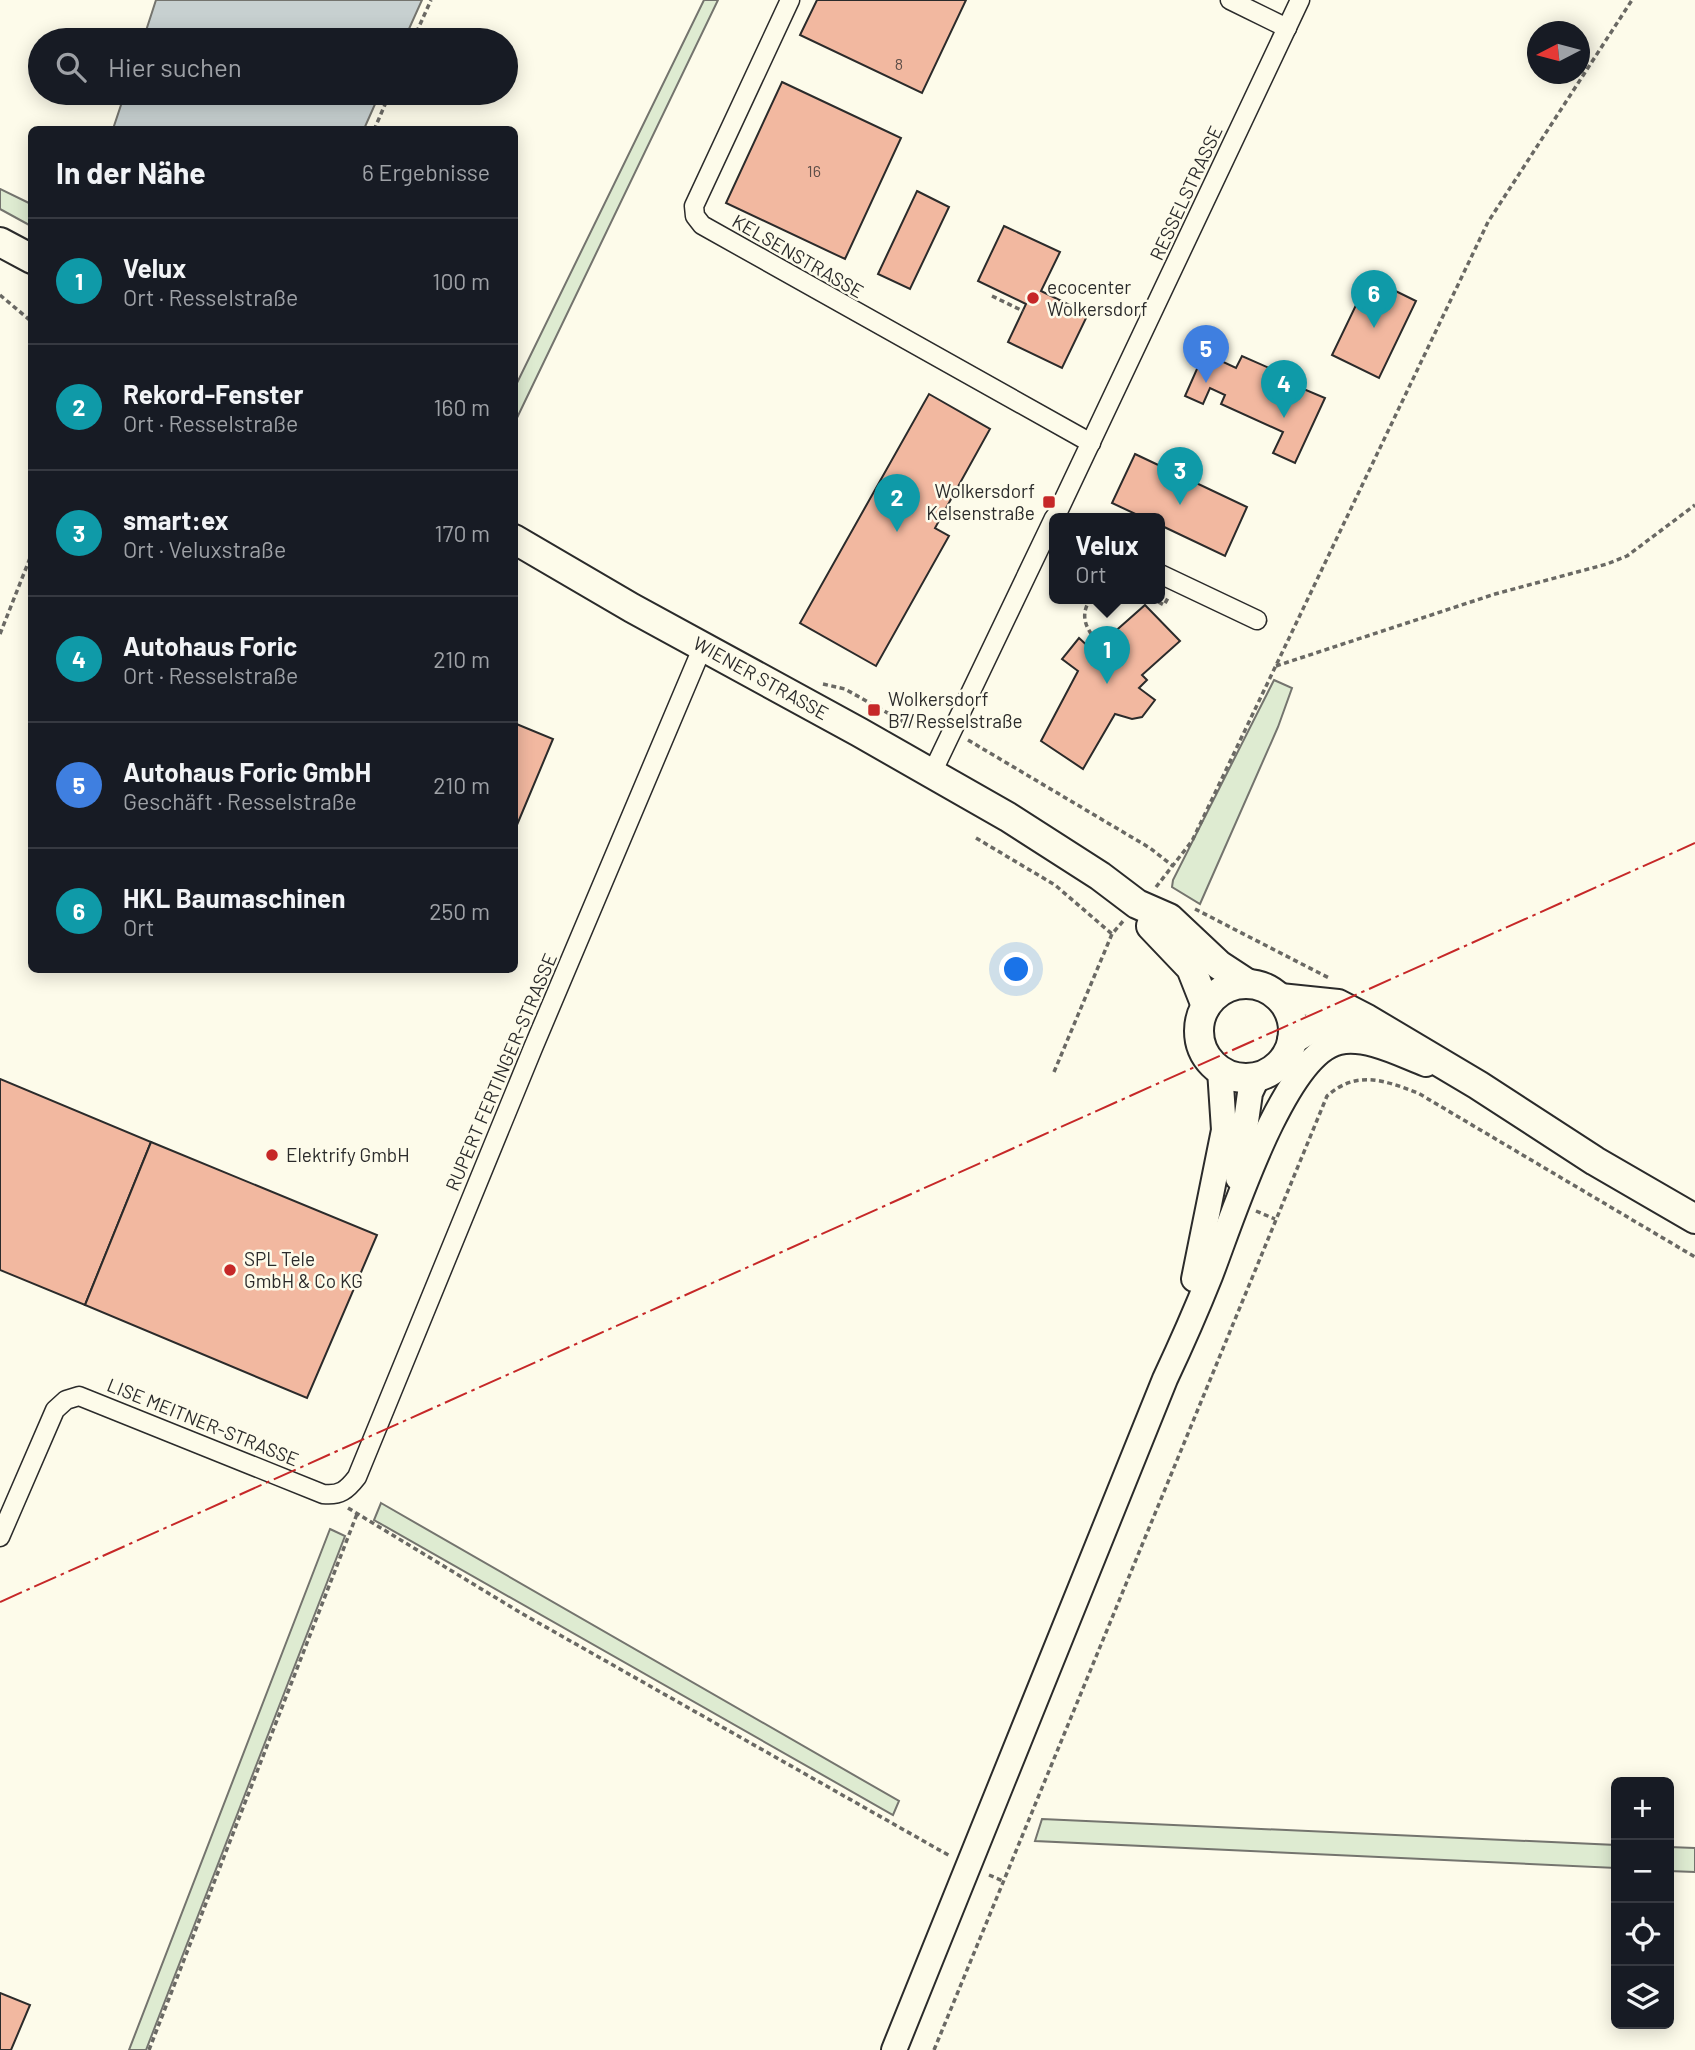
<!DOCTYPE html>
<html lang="de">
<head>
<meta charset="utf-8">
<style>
  body { margin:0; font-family:Barlow,sans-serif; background:#242831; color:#f1f3f6 }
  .controls { position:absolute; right:21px; bottom:21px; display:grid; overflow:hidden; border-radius:10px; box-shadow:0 4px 18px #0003 }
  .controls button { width:63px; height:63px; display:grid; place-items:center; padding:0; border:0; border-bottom:2px solid #363941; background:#171b24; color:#f1f3f6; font:35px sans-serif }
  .compass { position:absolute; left:1527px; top:21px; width:63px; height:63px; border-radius:50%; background:#171b24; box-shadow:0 4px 18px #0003; rotate:264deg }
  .you { position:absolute; left:1017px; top:970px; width:24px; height:24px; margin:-18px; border:5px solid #fff; border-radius:50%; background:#1a73e8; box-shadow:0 0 0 10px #1a73e833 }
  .badge { display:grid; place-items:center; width:46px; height:46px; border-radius:50%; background:#0f766e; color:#fff; font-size:23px; font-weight:700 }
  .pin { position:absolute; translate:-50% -58px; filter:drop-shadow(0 2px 4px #0008) }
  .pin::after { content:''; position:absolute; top:37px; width:24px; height:21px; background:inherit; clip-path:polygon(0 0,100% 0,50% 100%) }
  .popup { position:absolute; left:1049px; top:513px; width:116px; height:91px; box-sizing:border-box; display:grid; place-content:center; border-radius:10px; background:#171b24; filter:drop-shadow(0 2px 5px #0005); font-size:23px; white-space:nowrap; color:#9ea1a6 }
  .popup b { font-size:26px; color:#f1f3f6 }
  .popup::after { content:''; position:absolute; left:50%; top:100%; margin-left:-14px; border:14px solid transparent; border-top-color:#171b24 }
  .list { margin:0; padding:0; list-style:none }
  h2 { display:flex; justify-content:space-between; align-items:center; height:91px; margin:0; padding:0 28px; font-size:30px }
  h2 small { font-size:23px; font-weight:400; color:#9ea1a6 }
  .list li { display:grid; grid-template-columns:46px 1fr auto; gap:21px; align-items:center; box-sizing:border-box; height:126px; padding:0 28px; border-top:2px solid #363941 }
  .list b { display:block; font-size:26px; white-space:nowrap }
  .list p { margin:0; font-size:23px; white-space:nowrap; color:#9ea1a6 }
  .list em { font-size:23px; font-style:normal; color:#9ea1a6 }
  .icon { flex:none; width:38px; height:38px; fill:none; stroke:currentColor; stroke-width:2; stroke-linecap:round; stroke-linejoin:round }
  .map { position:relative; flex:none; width:1695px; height:2050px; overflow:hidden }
  .search { position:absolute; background:#171b24; box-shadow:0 4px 18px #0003; left:28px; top:28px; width:490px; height:77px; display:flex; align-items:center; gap:18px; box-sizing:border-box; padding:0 24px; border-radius:38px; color:#9ea1a6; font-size:26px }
  .panel { position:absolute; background:#171b24; box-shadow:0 4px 18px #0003; left:28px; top:126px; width:490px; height:847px; border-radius:10px }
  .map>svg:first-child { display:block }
  .green { fill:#deebd1; stroke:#74746e; stroke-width:2 }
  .water { fill:#c7d0d0; stroke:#74746e; stroke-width:2 }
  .building { fill:#f2b8a0; stroke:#2b2b2b; stroke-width:2 }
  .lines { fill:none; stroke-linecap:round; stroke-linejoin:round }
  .street-casing { stroke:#2b2b2b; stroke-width:21 }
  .secondary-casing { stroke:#2b2b2b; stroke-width:28 }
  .primary-casing { stroke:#2b2b2b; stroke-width:32 }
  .path { stroke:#6a6964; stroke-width:3.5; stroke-dasharray:5 3.5; stroke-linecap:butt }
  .street { stroke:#fdfbea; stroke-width:18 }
  .secondary { stroke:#fdfbea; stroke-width:24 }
  .primary { stroke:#fdfbea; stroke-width:28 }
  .power { stroke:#c62828; stroke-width:2; stroke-dasharray:24 5 3.5 5; stroke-linecap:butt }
  .poi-dot { fill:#c62828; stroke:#fdfbea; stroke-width:2.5 }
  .labels { text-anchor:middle; stroke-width:5; stroke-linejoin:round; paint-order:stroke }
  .number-label { font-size:16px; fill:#5d4e48 }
  .street-label { font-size:19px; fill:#2b2b2b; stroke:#fdfbea }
  .poi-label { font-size:19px; fill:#2b2b2b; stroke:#fdfbea; text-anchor:start }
</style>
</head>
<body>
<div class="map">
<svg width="1695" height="2050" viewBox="0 0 1695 2050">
  <rect width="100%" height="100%" fill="#fdfbea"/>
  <g class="green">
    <polygon points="704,0 718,0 515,422 515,387"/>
    <polygon points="0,189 31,204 31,226 0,209"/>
    <polygon points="1274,680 1292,688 1278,727 1200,904 1172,887 1173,880"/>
    <polygon points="381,1503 899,1801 893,1815 374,1520"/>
    <polygon points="330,1529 345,1536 146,2050 129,2050"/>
    <polygon points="1042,1819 1616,1845 1616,1868 1035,1841"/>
    <polygon points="1669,1847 1695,1848 1695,1872 1669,1871"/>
  </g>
  <g class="water">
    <polygon points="156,0 422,0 404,40 143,40"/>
    <polygon points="125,93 380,93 364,129 113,129"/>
  </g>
  <g class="building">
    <polygon points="817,0 966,0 922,93 800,35"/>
    <polygon points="782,82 901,138 845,259 726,203"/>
    <polygon points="917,191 949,207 910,289 878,274"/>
    <polygon points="1004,226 1060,252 1041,291 1088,314 1062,368 1008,342 1026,304 978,281"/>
    <polygon points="1369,278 1416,301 1379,378 1332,355"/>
    <polygon points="1204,353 1236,368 1242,356 1303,383 1301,388 1325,398 1295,463 1273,453 1283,432 1221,404 1225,395 1210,388 1203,404 1185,396"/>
    <polygon points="929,394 990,429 935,528 949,536 876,666 800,623"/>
    <polygon points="1135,454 1247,507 1225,556 1160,525 1160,518 1144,518 1112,503"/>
    <polygon points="1145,605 1180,641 1142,675 1147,680 1139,688 1155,700 1142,717 1132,719 1115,714 1083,769 1041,741 1078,671 1062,659 1079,638 1093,651"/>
    <polygon points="514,723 553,739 514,832"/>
    <polygon points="0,1079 151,1142 85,1305 0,1270"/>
    <polygon points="151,1142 377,1235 307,1398 85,1305"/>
    <polygon points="0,1993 30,2005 11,2050 0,2050"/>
  </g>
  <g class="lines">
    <defs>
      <g id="street">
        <polyline points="790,0 694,206 695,216 702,225 1091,443"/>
        <polyline points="1230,0 1287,28"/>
        <polyline points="1055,518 1300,0"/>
        <polyline points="1160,574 1257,620"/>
        <polyline points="932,773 1054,518"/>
        <path d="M0,1537L55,1410L66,1400L79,1396L323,1494C340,1496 347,1490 357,1477L533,1048L703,646"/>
      </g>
      <g id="secondary">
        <polyline points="1238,1178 1250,1093 1258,1076"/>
        <polyline points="1194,1279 1224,1130 1220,1070"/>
        <path d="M894,2050L1165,1379C1181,1345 1196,1311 1210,1276C1230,1225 1283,1055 1339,1042C1367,1036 1400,1054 1426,1064"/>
      </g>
      <g id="primary">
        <polyline points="0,242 32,259"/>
        <polyline points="514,539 632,608 859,732 1008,817 1100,876 1137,904 1169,918 1219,965 1248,984"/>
        <polyline points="1151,926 1191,968 1206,1006"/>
        <circle cx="1246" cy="1031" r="47"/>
        <polyline points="1280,998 1338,1004 1367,1019 1478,1085 1595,1161 1695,1219"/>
        <polyline points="1292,1040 1320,1023 1365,1019"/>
      </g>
    </defs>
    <use href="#street" class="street-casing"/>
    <use href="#secondary" class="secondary-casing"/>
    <use href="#primary" class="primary-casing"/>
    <g class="path">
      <polyline points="413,40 431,0"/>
      <polyline points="374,130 390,93"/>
      <polyline points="0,295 32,322"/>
      <polyline points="992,296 1023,311"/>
      <path d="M1091,598C1078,617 1087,630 1100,645"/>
      <polyline points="1151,598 1164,605 1168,598"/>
      <polyline points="0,634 32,553"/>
      <polyline points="1276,666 1495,594 1607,564 1627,556 1695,505"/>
      <polyline points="823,684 845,689 909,725 937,722"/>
      <polyline points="968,740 1150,848 1173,866"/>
      <polyline points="976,838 1055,885 1112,934"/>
      <polyline points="1156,887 1192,841 1488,222 1632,0"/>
      <polyline points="1195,909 1331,979"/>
      <polyline points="1054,1072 1112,934 1124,920"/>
      <polyline points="1256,1211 1275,1219"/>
      <polyline points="348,1508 521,1613 950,1856"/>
      <polyline points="989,1875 1003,1881"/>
      <polyline points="149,2050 357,1514"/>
      <path d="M934,2050L1327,1096C1356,1070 1384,1080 1418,1093L1695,1257"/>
    </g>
    <use href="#street" class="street"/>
    <use href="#secondary" class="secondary"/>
    <use href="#primary" class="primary"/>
    <polyline class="power" points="0,1602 1695,843"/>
  </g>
  <g class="poi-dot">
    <circle cx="1033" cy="298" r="7"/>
    <rect x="1042" y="495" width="14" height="14" rx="3.5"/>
    <rect x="867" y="703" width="14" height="14" rx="3.5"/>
    <circle cx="272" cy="1155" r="7"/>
    <circle cx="230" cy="1270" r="7"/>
  </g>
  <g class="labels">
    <g class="number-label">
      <text x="899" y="70">8</text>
      <text x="814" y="177">16</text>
    </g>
    <g class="street-label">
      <text transform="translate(1186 193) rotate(-65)" y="7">RESSELSTRASSE</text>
      <text transform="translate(798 256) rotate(30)" y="7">KELSENSTRASSE</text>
      <text transform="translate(761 678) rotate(29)" y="7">WIENER STRASSE</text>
      <text transform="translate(501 1072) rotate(-67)" y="7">RUPERT FERTINGER-STRASSE</text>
      <text transform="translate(203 1422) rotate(22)" y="7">LISE MEITNER-STRASSE</text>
    </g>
    <g class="poi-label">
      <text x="1047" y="294">ecocenter<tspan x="1047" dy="22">Wolkersdorf</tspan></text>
      <text x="1035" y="498" text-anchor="end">Wolkersdorf<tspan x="1035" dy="22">Kelsenstraße</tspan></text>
      <text x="888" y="706">Wolkersdorf<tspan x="888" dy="22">B7/Resselstraße</tspan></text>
      <text x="286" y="1162">Elektrify GmbH</text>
      <text x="244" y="1266">SPL Tele<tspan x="244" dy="22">GmbH &amp; Co KG</tspan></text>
    </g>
  </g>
</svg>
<div class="controls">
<button>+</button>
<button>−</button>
<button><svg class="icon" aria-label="locate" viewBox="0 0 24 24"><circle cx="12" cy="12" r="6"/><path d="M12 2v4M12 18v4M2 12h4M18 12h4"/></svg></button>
<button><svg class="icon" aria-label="layers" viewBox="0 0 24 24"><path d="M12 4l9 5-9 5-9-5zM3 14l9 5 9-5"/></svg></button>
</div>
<svg class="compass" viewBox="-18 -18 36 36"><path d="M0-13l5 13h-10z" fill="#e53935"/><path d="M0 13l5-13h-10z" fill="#9ea1a6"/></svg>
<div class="you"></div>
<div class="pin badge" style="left:1107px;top:684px;background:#0f9aa8">1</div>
<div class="popup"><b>Velux</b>Ort</div>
<div class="pin badge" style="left:897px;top:532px;background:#0f9aa8">2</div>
<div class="pin badge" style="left:1180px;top:505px;background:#0f9aa8">3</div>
<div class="pin badge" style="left:1284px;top:418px;background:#0f9aa8">4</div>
<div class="pin badge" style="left:1206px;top:383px;background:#3f7fe0">5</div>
<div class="pin badge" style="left:1374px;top:328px;background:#0f9aa8">6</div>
<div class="search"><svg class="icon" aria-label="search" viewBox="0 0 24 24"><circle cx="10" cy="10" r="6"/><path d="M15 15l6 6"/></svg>Hier suchen</div>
<section class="panel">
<h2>In der Nähe<small>6 Ergebnisse</small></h2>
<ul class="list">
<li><span class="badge" style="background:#0f9aa8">1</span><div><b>Velux</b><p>Ort · Resselstraße</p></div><em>100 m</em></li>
<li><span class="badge" style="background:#0f9aa8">2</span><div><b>Rekord-Fenster</b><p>Ort · Resselstraße</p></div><em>160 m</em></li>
<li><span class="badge" style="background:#0f9aa8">3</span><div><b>smart:ex</b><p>Ort · Veluxstraße</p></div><em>170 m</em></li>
<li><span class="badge" style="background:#0f9aa8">4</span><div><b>Autohaus Foric</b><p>Ort · Resselstraße</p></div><em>210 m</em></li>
<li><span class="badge" style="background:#3f7fe0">5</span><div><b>Autohaus Foric GmbH</b><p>Geschäft · Resselstraße</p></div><em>210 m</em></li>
<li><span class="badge" style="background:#0f9aa8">6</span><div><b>HKL Baumaschinen</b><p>Ort</p></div><em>250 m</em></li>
</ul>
</section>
</div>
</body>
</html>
